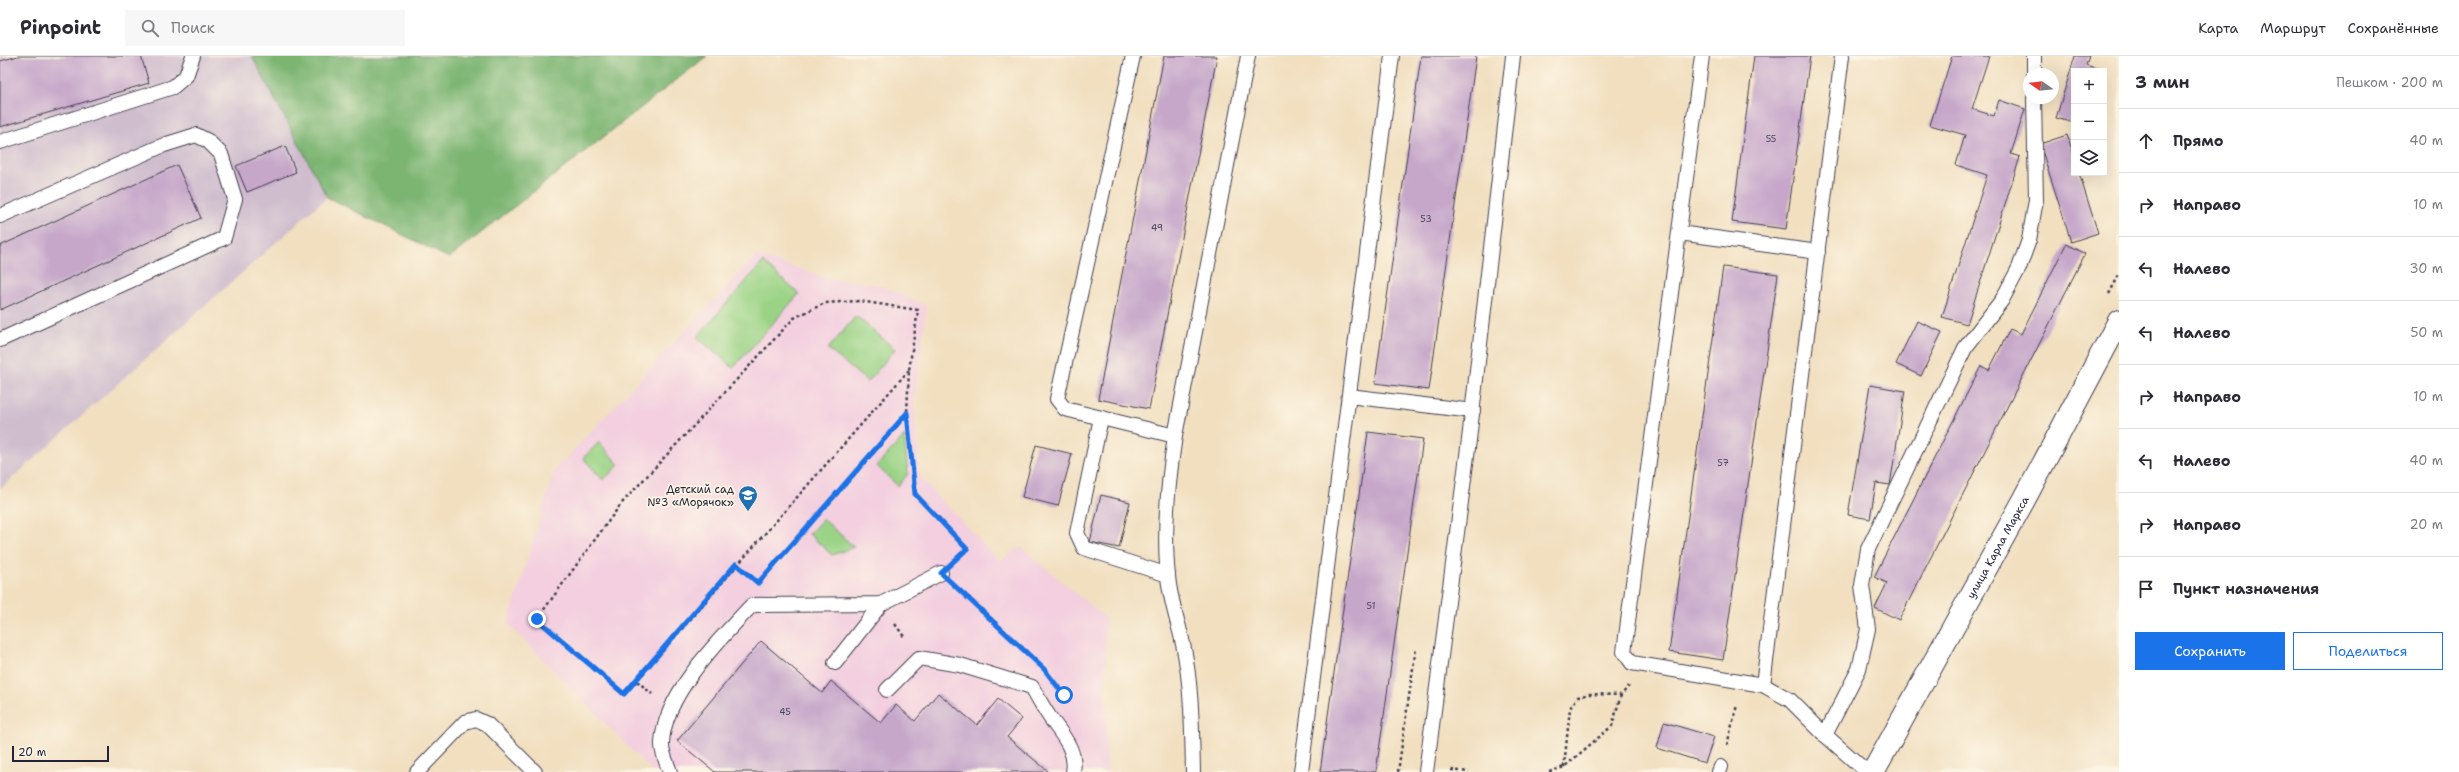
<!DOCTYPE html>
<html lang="ru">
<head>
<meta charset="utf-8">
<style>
  body { margin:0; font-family:"Shantell Sans",sans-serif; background:#f7f7f7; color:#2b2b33 }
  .controls { position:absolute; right:12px; top:12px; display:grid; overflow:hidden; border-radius:0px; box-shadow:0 4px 16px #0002 }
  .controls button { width:36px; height:36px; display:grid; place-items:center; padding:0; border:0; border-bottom:1px solid #e1e1e2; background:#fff; color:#2b2b33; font:20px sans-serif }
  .compass { position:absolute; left:2023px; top:12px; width:36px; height:36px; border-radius:50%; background:#fff; box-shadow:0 4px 16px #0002; rotate:284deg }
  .scale { position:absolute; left:12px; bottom:10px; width:97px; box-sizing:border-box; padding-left:4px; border:2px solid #22223b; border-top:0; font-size:11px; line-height:14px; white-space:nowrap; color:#22223b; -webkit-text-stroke:3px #fcf5e5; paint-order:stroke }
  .stop { position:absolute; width:12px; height:12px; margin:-9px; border:3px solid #1a73e8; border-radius:50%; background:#fff }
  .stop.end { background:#1a73e8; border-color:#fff; box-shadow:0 1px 4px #0008 }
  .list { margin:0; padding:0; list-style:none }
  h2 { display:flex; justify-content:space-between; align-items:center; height:52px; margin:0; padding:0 16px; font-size:17px }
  h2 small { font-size:13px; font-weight:400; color:#7c7c81 }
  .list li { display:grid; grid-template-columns:26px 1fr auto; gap:12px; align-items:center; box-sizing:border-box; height:64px; padding:0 16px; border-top:1px solid #e1e1e2 }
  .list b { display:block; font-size:15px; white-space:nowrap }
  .list em { font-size:13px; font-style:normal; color:#7c7c81 }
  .actions { display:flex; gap:8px; padding:12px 16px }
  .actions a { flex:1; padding:9px 0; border:1px solid #1a73e8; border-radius:0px; text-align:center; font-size:14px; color:#1a73e8 }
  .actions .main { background:#1a73e8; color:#fff }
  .icon { flex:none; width:22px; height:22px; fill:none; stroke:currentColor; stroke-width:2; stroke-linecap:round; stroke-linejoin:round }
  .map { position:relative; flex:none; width:2119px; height:716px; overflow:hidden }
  header { display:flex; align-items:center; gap:24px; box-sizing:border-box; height:56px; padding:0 20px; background:#fff; border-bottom:1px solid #e1e1e2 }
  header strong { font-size:19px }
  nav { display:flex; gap:22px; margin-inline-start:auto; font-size:14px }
  .search { width:280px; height:36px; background:#f7f7f7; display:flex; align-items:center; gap:10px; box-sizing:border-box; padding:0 14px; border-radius:0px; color:#7c7c81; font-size:15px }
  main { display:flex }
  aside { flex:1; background:#fff }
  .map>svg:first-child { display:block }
  .built { fill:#f3cfdf }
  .industrial { fill:#cfbdce }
  .green { fill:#9ad385; stroke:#5e7a60 }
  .forest { fill:#7bb572; stroke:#4e6c56 }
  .building { fill:#c6a7ca }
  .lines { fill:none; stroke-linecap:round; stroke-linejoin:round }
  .service-casing { stroke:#413e4f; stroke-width:16 }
  .trunk-casing { stroke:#413e4f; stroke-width:24 }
  .path { stroke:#413e4f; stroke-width:2.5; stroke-dasharray:3 3; stroke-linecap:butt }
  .service { stroke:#fff; stroke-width:14 }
  .trunk { stroke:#fff; stroke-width:22 }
  .route { stroke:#1a73e8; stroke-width:5 }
  .labels { text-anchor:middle; stroke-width:3.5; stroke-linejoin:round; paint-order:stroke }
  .number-label { font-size:9px; fill:#4b435f }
  .poi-label { font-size:11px; fill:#22223b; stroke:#fcf5e5; text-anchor:end }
  .street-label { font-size:11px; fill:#22223b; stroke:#fcf5e5 }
</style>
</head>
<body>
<header>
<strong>Pinpoint</strong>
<div class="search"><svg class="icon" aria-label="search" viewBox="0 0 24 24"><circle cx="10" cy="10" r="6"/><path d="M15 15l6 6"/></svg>Поиск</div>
<nav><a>Карта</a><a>Маршрут</a><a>Сохранённые</a></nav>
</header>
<main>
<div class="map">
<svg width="2119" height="716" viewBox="0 0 2119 716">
  <rect width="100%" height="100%" fill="#fcf5e5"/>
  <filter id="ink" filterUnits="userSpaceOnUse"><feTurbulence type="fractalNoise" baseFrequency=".025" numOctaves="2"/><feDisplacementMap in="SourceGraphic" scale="8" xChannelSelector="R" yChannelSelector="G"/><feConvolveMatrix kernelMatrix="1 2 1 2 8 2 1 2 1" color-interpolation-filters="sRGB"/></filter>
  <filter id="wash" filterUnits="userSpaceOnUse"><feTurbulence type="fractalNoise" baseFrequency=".012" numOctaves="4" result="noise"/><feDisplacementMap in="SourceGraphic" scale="16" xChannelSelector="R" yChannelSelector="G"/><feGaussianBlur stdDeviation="0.9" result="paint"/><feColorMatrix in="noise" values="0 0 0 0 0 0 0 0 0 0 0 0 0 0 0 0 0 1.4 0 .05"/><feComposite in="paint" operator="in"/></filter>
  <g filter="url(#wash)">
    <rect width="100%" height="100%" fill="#f1dfc0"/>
    <polygon class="built" points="756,199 828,222 879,229 927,250 914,345 920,421 999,505 1021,491 1105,562 1107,716 653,716 508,568 554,415"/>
    <polygon class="industrial" points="0,0 252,0 327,141 0,433"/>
    <g class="green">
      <polygon points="763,206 799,238 733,312 697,281"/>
      <polygon points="856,260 895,293 868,326 828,293"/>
      <polygon points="904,380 908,418 898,430 877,410"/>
      <polygon points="599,386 619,409 603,424 583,402"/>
      <polygon points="823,463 854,491 832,499 809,478"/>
    </g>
    <polygon class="forest" points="252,0 707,0 449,202 327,141"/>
    <g id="blocks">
      <g class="building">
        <polygon points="18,0 141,0 149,27 0,71 0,5"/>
        <polygon points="1164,0 1217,0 1149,353 1098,343"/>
        <polygon points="1421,0 1476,0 1429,334 1375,327"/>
        <polygon points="1754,0 1810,0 1786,173 1732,166"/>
        <polygon points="1952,0 1989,0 1972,53 1994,60 1999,44 2025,53 2011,98 2020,101 1967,268 1942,261 1987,119 1956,109 1965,79 1930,69"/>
        <polygon points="2075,0 2089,0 2086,9 2098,13 2098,15 2074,15 2074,67 2056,62"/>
        <polygon points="2067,79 2074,100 2074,117 2079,117 2098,177 2071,186 2040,88"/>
        <polygon points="285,90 296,116 247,136 236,110"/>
        <polygon points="177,109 201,162 0,254 0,190"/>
        <polygon points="2066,188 2085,198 1899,564 1875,552 1887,527 1874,521 1981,310 1989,314 2010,273 2021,278"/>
        <polygon points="1723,211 1778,218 1723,604 1669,596"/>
        <polygon points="1917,265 1942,276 1921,320 1896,308"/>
        <polygon points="1870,329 1905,335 1890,429 1876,427 1870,463 1848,459"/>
        <polygon points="1368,376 1423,383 1376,716 1320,716"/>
        <polygon points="1036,389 1072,398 1058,450 1022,441"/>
        <polygon points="1101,439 1130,446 1119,492 1090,486"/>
        <polygon points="761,585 822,637 831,625 881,667 896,649 915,665 938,637 977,669 998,643 1022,663 1007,681 1049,716 715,716 677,685"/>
        <polygon points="1664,666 1714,681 1705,707 1657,692"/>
      </g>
    </g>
  </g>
  <g filter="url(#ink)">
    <use href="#blocks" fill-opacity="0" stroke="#413e4f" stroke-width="1"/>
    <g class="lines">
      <defs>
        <g id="service">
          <polyline points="1133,0 1057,343 1065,353 1175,380"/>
          <polyline points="1702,0 1624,596 1632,607 1763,629 1790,644 1825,679 1867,716"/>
          <polyline points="2034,0 2034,18"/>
          <polyline points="0,86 173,31 186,20 193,0"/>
          <polyline points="0,160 164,89 196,79 208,85 221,98 235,143 224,182 0,284"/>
          <polyline points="1679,177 1818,196"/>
          <polyline points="1349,340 1473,355"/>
          <polyline points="1101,362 1077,477 1084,492 1168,519"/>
          <polyline points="835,607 881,548"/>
          <polyline points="1763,629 1842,0"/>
          <path d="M887,634L919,602L960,609L1032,631C1038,642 1044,653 1051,663C1063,680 1077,695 1073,716"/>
          <polyline points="1825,679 1859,613 1868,573 1862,529 1868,493 1965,292 2002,244 2019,212 2029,184 2036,144 2034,42"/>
          <polyline points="417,716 465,666 476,663 487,668 535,716"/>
          <path d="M670,716C667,707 661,695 662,687C664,638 720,583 752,549L881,548L941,517"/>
          <path d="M1193,716C1192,674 1192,630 1183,588C1178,565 1170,544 1168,520C1163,474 1168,426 1175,380L1248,0"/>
          <polyline points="1301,716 1392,0"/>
          <polyline points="1426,716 1469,384 1513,0"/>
          <polyline points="1719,716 1721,711"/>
        </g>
        <g id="trunk">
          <path id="s1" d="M1873,716L2024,444L2119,265"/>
        </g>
      </defs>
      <use href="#service" class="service-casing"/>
      <use href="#trunk" class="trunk-casing"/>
      <g class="path">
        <polyline points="2109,238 2119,219"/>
        <polyline points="909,314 624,638 537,563 621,448 794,262 825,247 859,245 918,254 909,314 907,357 915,438 967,493 958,501"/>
        <polyline points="736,508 755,524"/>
        <polyline points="761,524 907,358"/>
        <polyline points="959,533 1037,606"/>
        <polyline points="895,568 905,582"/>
        <polyline points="637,625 652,638"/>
        <polyline points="1727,689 1737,649"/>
        <polyline points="1564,711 1570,652 1578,641 1590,638 1621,639 1629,630"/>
        <polyline points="1451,714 1469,716"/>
        <polyline points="1398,716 1416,592"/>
        <polyline points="1549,716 1564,711 1612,670 1621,639"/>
      </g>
      <use href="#service" class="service"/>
      <use href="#trunk" class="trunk"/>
    </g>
  </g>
  <g class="lines" filter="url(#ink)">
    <polyline class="route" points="537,563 624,638 736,508 758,527 907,357 915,438 967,493 941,517 1044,613 1064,639"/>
  </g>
  <defs>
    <symbol id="school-pin" viewBox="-11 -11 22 30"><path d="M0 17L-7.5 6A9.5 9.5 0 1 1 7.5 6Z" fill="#1f6fb2" stroke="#fcf5e5"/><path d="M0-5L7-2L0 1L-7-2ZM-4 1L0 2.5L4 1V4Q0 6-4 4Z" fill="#fff"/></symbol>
  </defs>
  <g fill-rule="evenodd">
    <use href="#school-pin" x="737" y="428" width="22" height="30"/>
  </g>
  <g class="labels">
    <g class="number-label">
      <text x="1771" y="86">55</text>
      <text x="1426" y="166">53</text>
      <text x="1157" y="175">49</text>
      <text x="1723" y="410">57</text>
      <text x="1371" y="553">51</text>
      <text x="785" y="659">45</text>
    </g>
    <g class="poi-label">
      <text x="734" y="437">Детский сад<tspan x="734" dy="13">№3 «Морячок»</tspan></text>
    </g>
    <g class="street-label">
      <text dy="4" stroke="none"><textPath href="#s1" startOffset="257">улица Карла Маркса</textPath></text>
    </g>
  </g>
</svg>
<div class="controls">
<button>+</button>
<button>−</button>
<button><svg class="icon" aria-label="layers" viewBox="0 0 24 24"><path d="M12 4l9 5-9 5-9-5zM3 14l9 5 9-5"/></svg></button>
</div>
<svg class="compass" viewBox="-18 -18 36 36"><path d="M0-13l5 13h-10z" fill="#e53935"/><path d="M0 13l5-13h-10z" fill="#7c7c81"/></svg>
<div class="scale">20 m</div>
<div class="stop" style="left:1064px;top:639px"></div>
<div class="stop end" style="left:537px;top:563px"></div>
</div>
<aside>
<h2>3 мин<small>Пешком · 200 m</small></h2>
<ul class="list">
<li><svg class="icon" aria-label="ahead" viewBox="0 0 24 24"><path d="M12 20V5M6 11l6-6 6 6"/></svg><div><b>Прямо</b></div><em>40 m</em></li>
<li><svg class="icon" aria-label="right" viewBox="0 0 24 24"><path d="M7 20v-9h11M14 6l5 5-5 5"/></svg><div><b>Направо</b></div><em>10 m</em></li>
<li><svg class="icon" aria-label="left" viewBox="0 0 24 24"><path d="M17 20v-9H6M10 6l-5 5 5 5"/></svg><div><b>Налево</b></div><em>30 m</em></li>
<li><svg class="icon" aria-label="left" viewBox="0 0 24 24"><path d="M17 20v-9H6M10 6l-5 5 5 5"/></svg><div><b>Налево</b></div><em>50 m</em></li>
<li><svg class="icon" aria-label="right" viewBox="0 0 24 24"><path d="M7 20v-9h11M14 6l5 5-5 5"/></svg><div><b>Направо</b></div><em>10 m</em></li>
<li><svg class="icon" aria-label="left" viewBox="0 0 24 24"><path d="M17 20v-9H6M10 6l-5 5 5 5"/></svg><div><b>Налево</b></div><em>40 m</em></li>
<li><svg class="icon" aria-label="right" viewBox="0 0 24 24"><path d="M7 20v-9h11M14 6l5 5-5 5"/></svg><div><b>Направо</b></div><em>20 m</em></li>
<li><svg class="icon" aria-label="arrive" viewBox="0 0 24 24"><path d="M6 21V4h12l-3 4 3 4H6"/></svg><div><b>Пункт назначения</b></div></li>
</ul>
<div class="actions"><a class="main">Сохранить</a><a>Поделиться</a></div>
</aside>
</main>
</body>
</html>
